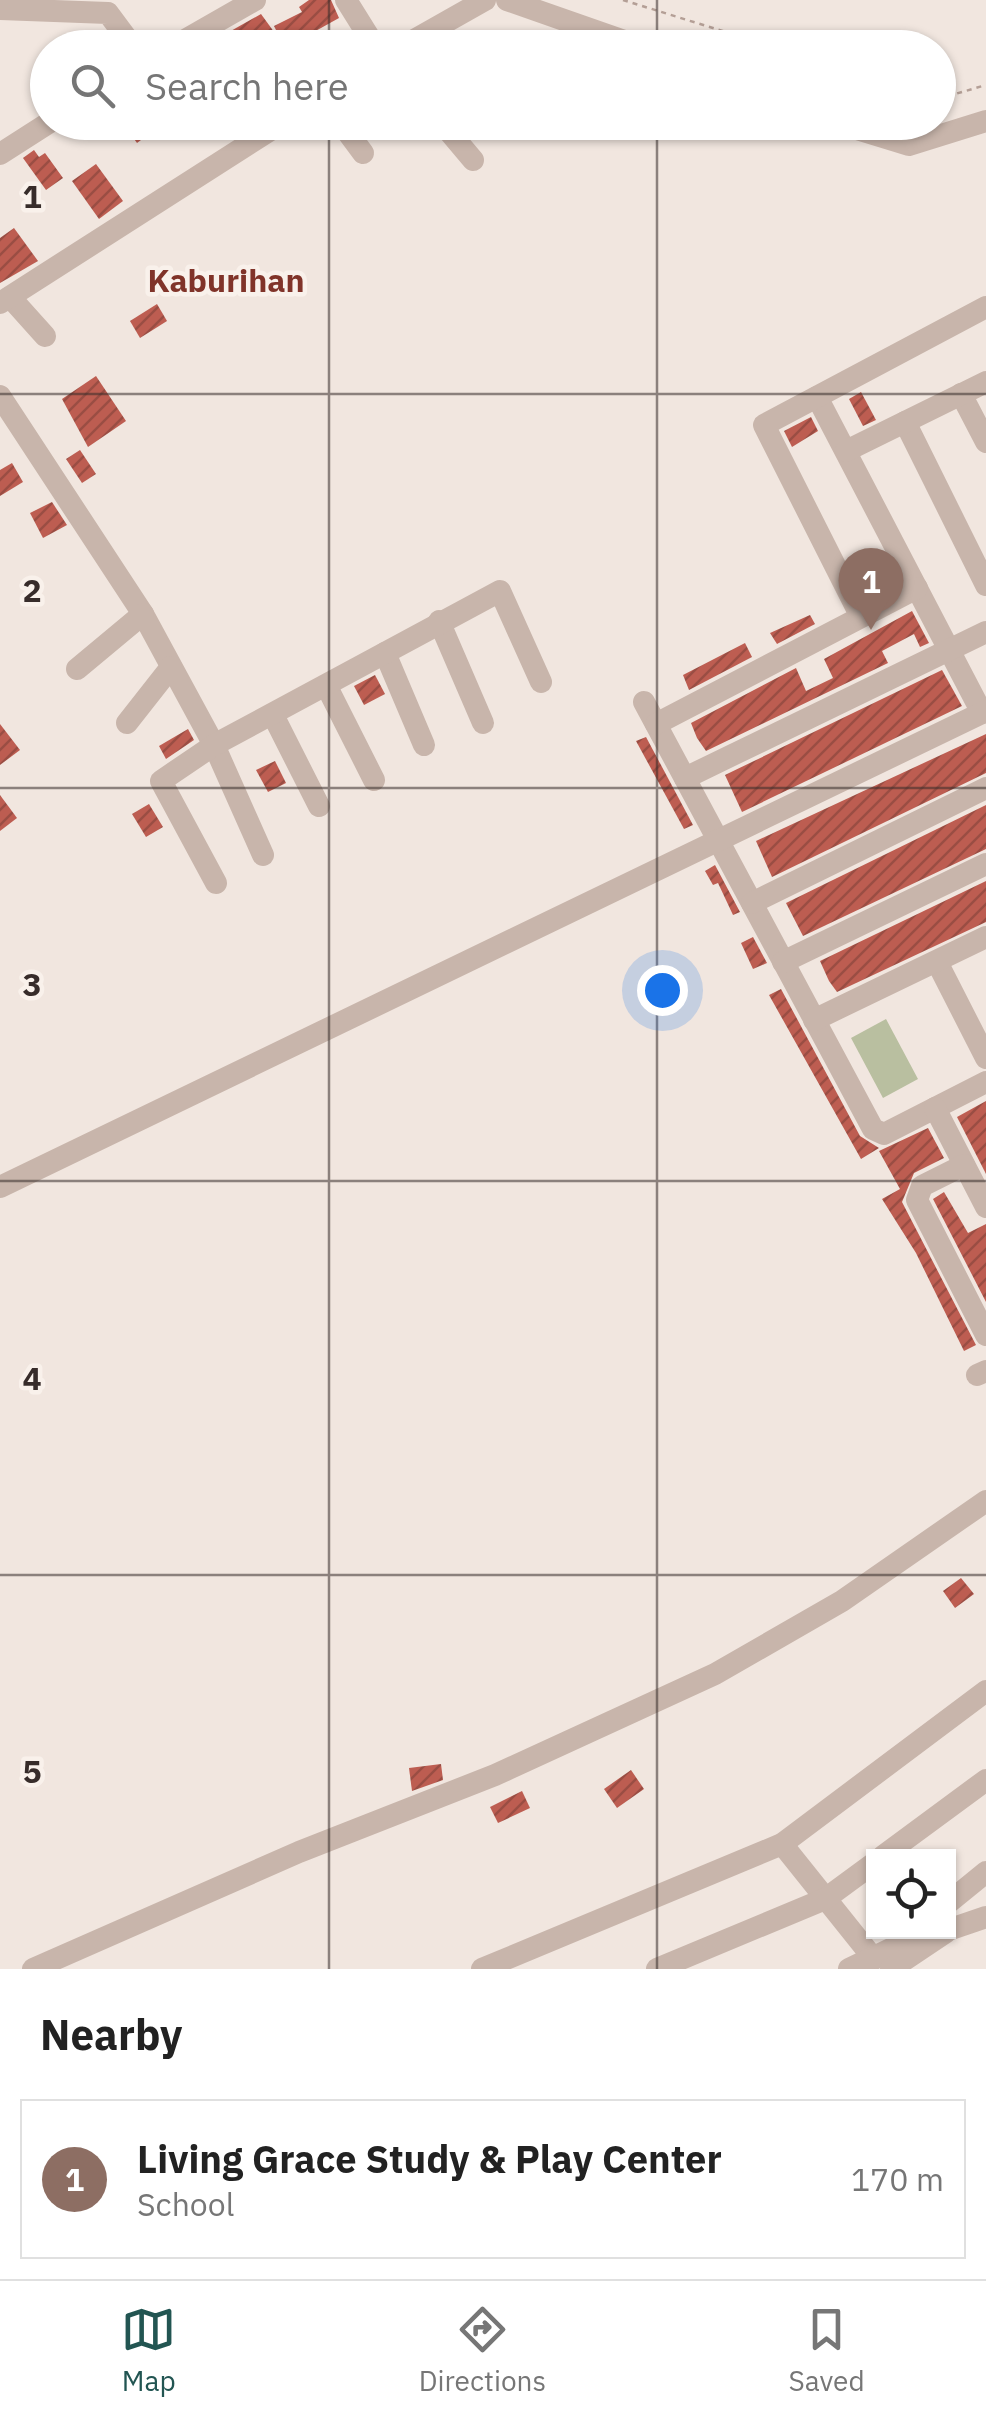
<!DOCTYPE html>
<html lang="en">
<head>
<meta charset="utf-8">
<style>
  body { margin:0; font-family:"IBM Plex Sans",sans-serif; background:#f6f6f6; color:#222 }
  .controls { position:absolute; right:30px; bottom:30px; display:grid; overflow:hidden; border-radius:0px; box-shadow:0 2px 8px #0004 }
  .controls button { width:90px; height:90px; display:grid; place-items:center; padding:0; border:0; border-bottom:2px solid #e0e0e0; background:#fff; color:#222; font:50px sans-serif }
  .you { position:absolute; left:662px; top:990px; width:35px; height:35px; margin:-25px; border:8px solid #fff; border-radius:50%; background:#1a73e8; box-shadow:0 0 0 15px #1a73e833 }
  .badge { display:grid; place-items:center; width:65px; height:65px; border-radius:50%; background:#225552; color:#fff; font-size:32px; font-weight:700 }
  .pin { position:absolute; translate:-50% -82px; filter:drop-shadow(0 2px 5px #0008) }
  .pin::after { content:''; position:absolute; top:52px; width:35px; height:30px; background:inherit; clip-path:polygon(0 0,100% 0,50% 100%) }
  .list { margin:0; padding:0; list-style:none }
  h2 { display:flex; justify-content:space-between; align-items:center; height:130px; margin:0; padding:0 40px; font-size:42px }
  h2 small { font-size:32px; font-weight:400; color:#767676 }
  .list li { display:grid; grid-template-columns:65px 1fr auto; gap:30px; align-items:center; box-sizing:border-box; height:160px; margin:0 20px 20px; padding:0 20px; border:2px solid #e0e0e0; border-radius:0px }
  .list b { display:block; font-size:38px; white-space:nowrap }
  .list p { margin:0; font-size:32px; white-space:nowrap; color:#767676 }
  .list em { font-size:32px; font-style:normal; color:#767676 }
  .icon { flex:none; width:55px; height:55px; fill:none; stroke:currentColor; stroke-width:2; stroke-linecap:round; stroke-linejoin:round }
  .map { position:relative; flex:none; width:986px; height:1969px; overflow:hidden }
  .search { position:absolute; background:#fff; box-shadow:0 2px 8px #0004; left:30px; right:30px; top:30px; height:110px; display:flex; align-items:center; gap:25px; box-sizing:border-box; padding:0 35px; border-radius:55px; color:#767676; font-size:38px }
  .sheet { height:310px; background:#fff }
  nav { display:flex; justify-content:space-around; align-items:center; box-sizing:border-box; height:140px; border-top:2px solid #e0e0e0; background:#fff; font-size:28px; color:#767676 }
  nav a { display:grid; justify-items:center; gap:5px }
  nav .on { color:#225552 }
  .map>svg:first-child { display:block }
  .green { fill:#b9bfa0 }
  .building { fill:url(#building-hatch) }
  .lines { fill:none; stroke-linecap:round; stroke-linejoin:round }
  .path { stroke:#b49f96; stroke-width:2.5; stroke-dasharray:5 5; stroke-linecap:butt }
  .minor { stroke:#c8b5ab; stroke-width:22 }
  .grid { fill:none; stroke:#372c2a; stroke-width:2.5; stroke-opacity:0.55 }
  .labels { text-anchor:middle; stroke-width:9; stroke-linejoin:round; paint-order:stroke }
  .neighbourhood-label { font-size:32px; font-weight:bold; fill:#803329; stroke:#f9f1eb }
  .grid-label { font-size:32px; text-anchor:middle; font-weight:bold; fill:#372c2a; stroke:#f9f1eb; stroke-width:9; stroke-linejoin:round; paint-order:stroke }
</style>
</head>
<body>
<div class="map">
<svg width="986" height="1969" viewBox="0 0 986 1969">
  <defs>
    <pattern id="building-hatch" width="6" height="6" patternUnits="userSpaceOnUse" patternTransform="scale(2.5)"><rect width="6" height="6" fill="#bd5d51"/><path d="M-1 1l2-2M0 6l6-6M5 7l2-2" fill="none" stroke="#9a4d43"/></pattern>
  </defs>
  <rect width="100%" height="100%" fill="#f1e6df"/>
  <polygon class="green" points="886,1019 918,1079 883,1098 851,1038"/>
  <g class="building">
    <polygon points="309,0 331,0 339,18 285,48 274,26 302,12 299,7"/>
    <polygon points="261,14 277,36 260,48 240,48 229,32"/>
    <polygon points="122,122 147,122 153,131 137,143"/>
    <polygon points="34,150 39,157 45,153 63,178 46,190 23,158"/>
    <polygon points="96,164 123,201 99,219 72,181"/>
    <polygon points="14,228 38,261 0,283 0,238"/>
    <polygon points="157,304 167,321 140,338 130,321"/>
    <polygon points="96,376 126,421 88,447 62,399"/>
    <polygon points="861,392 876,420 863,426 849,399"/>
    <polygon points="811,417 818,431 792,447 784,431"/>
    <polygon points="80,450 96,474 82,483 66,459"/>
    <polygon points="12,463 23,482 0,496 0,470"/>
    <polygon points="52,502 67,525 43,538 30,513"/>
    <polygon points="890,569 897,582 868,597 861,584"/>
    <polygon points="912,611 929,643 920,647 914,634 882,651 888,663 706,751 697,738 691,723 796,668 806,691 833,678 824,659"/>
    <polygon points="810,615 815,624 777,644 770,633"/>
    <polygon points="745,643 752,657 689,690 683,675"/>
    <polygon points="942,670 962,706 742,812 725,775"/>
    <polygon points="375,675 385,694 364,705 354,686"/>
    <polygon points="0,724 20,750 0,765"/>
    <polygon points="188,729 194,740 166,759 159,746"/>
    <polygon points="986,734 986,773 772,877 756,841"/>
    <polygon points="646,737 693,825 684,829 636,741"/>
    <polygon points="275,761 286,783 268,792 256,770"/>
    <polygon points="0,795 17,818 0,831"/>
    <polygon points="149,804 163,827 146,837 132,814"/>
    <polygon points="986,805 986,849 803,936 786,903"/>
    <polygon points="715,865 740,912 733,915 718,883 713,885 705,871"/>
    <polygon points="986,881 986,922 837,992 829,981 820,961"/>
    <polygon points="753,937 767,963 753,969 741,943"/>
    <polygon points="781,989 860,1136 879,1148 861,1159 769,995"/>
    <polygon points="986,1101 986,1174 957,1117"/>
    <polygon points="928,1128 944,1158 914,1173 902,1202 976,1345 964,1351 916,1253 882,1199 900,1189 879,1151"/>
    <polygon points="944,1192 968,1233 986,1224 986,1302 933,1199"/>
    <polygon points="961,1578 974,1594 955,1608 943,1591"/>
    <polygon points="441,1764 443,1780 412,1791 409,1768"/>
    <polygon points="631,1770 644,1789 617,1808 604,1789"/>
    <polygon points="522,1791 530,1808 498,1823 490,1807"/>
  </g>
  <g class="lines">
    <g class="path">
      <polyline points="623,0 777,48"/>
      <polyline points="938,99 986,85"/>
    </g>
    <g class="minor">
      <polyline points="346,0 376,48"/>
      <polyline points="507,0 644,48"/>
      <polyline points="0,9 108,13 134,48"/>
      <polyline points="171,48 255,0"/>
      <polyline points="400,48 485,0"/>
      <polyline points="340,122 363,153"/>
      <polyline points="441,122 473,160"/>
      <polyline points="834,122 909,145 986,121"/>
      <polyline points="0,154 50,122"/>
      <polyline points="10,297 45,336"/>
      <polyline points="0,303 283,122"/>
      <polyline points="961,394 986,442"/>
      <polyline points="0,396 143,614 214,745 263,855"/>
      <polyline points="817,397 982,713"/>
      <polyline points="905,422 986,585"/>
      <polyline points="846,451 986,382"/>
      <polyline points="860,615 764,425 986,307"/>
      <polyline points="439,621 483,723"/>
      <polyline points="385,653 424,745"/>
      <polyline points="77,669 143,614"/>
      <polyline points="327,687 374,780"/>
      <polyline points="644,702 873,1129 884,1134 986,1082"/>
      <polyline points="274,717 319,806"/>
      <polyline points="127,723 171,667"/>
      <polyline points="656,724 917,588"/>
      <polyline points="685,778 986,632"/>
      <polyline points="216,883 161,781 214,745 500,591 541,682"/>
      <polyline points="752,903 986,788"/>
      <polyline points="783,962 986,864"/>
      <polyline points="937,962 986,1058"/>
      <polyline points="814,1020 986,937"/>
      <polyline points="935,1108 986,1207"/>
      <polyline points="964,1165 922,1186 917,1200 986,1335"/>
      <polyline points="0,1187 986,711"/>
      <polyline points="977,1375 986,1371"/>
      <polyline points="782,1844 874,1959"/>
      <polyline points="883,1856 986,1780"/>
      <polyline points="948,1903 986,1872"/>
      <polyline points="948,1930 986,1917"/>
      <polyline points="33,1969 299,1852 495,1775 715,1674 842,1601 986,1501"/>
      <polyline points="482,1969 782,1844 986,1691"/>
      <polyline points="657,1969 825,1899 874,1863"/>
      <polyline points="849,1969 897,1946 914,1932"/>
      <polyline points="891,1969 946,1932"/>
    </g>
  </g>
  <path class="grid" d="M329,0V48M657,0V48M329,122V1969M657,122V1969M0,394H986M0,788H986M0,1181H986M0,1575H986"/>
  <g class="labels">
    <g class="neighbourhood-label">
      <text x="226" y="292">Kaburihan</text>
    </g>
  </g>
  <g class="grid-label">
    <text x="32" y="208">1</text>
    <text x="32" y="602">2</text>
    <text x="32" y="996">3</text>
    <text x="32" y="1390">4</text>
    <text x="32" y="1783">5</text>
  </g>
</svg>
<div class="controls">
<button><svg class="icon" aria-label="locate" viewBox="0 0 24 24"><circle cx="12" cy="12" r="6"/><path d="M12 2v4M12 18v4M2 12h4M18 12h4"/></svg></button>
</div>
<div class="you"></div>
<div class="pin badge" style="left:871px;top:630px;background:#8d6e63">1</div>
<div class="search"><svg class="icon" aria-label="search" viewBox="0 0 24 24"><circle cx="10" cy="10" r="6"/><path d="M15 15l6 6"/></svg>Search here</div>
</div>
<section class="sheet">
<h2>Nearby<small></small></h2>
<ul class="list">
<li><span class="badge" style="background:#8d6e63">1</span><div><b>Living Grace Study &amp; Play Center</b><p>School</p></div><em>170 m</em></li>
</ul>
</section>
<nav>
<a class="on"><svg class="icon" aria-label="map" viewBox="0 0 24 24"><path d="M3 6l6-2 6 2 6-2v14l-6 2-6-2-6 2zM9 4v14M15 6v14"/></svg>Map</a>
<a><svg class="icon" aria-label="directions" viewBox="0 0 24 24"><path d="M12 3l9 9-9 9-9-9zM9 14v-3h6M13 9l2 2-2 2"/></svg>Directions</a>
<a><svg class="icon" aria-label="saved" viewBox="0 0 24 24"><path d="M7 4h10v16l-5-4-5 4z"/></svg>Saved</a>
</nav>
</body>
</html>
